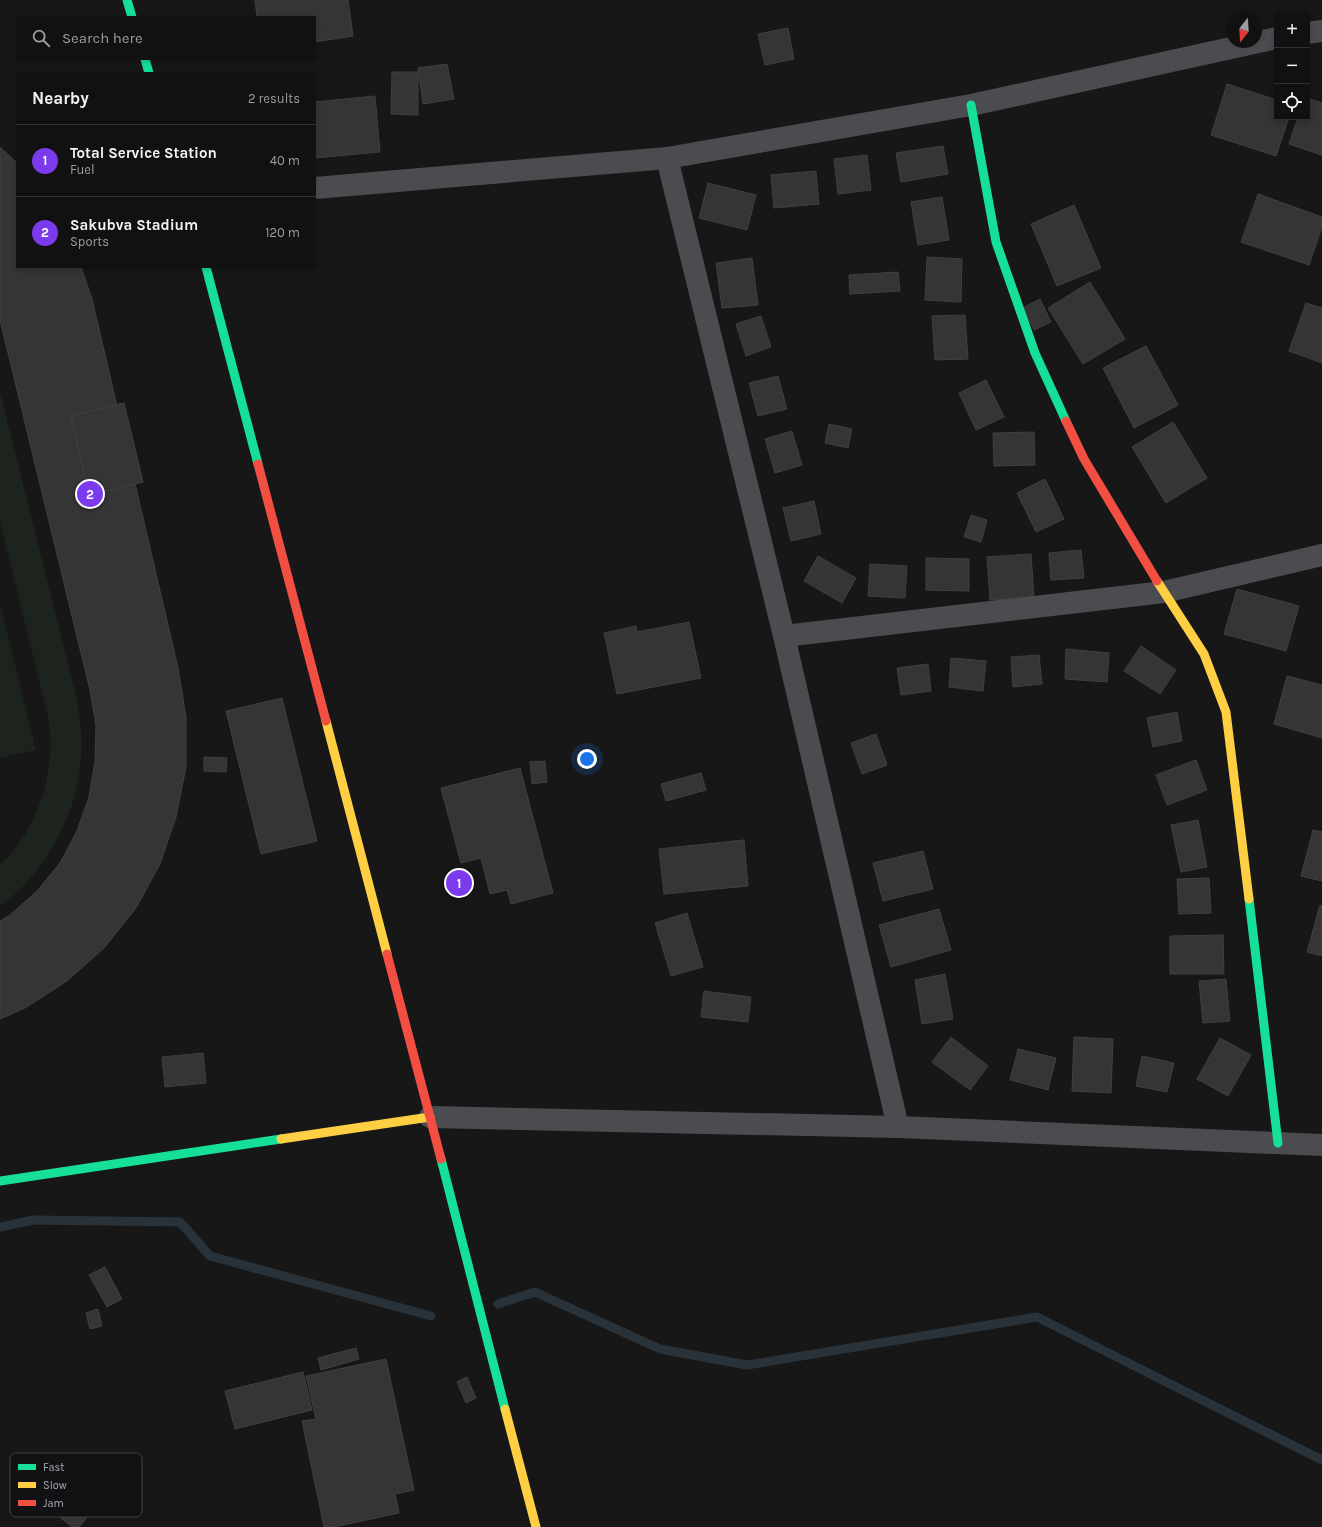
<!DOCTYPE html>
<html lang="en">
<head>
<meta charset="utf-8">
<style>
  body { margin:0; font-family:Karla,sans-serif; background:#1a1a1a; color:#f1f3f6 }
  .controls { position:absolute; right:12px; top:12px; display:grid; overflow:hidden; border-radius:0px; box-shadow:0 2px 6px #0003 }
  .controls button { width:36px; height:36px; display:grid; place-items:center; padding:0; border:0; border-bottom:1px solid #303131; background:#111; color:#f1f3f6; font:20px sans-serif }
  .compass { position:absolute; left:1226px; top:12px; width:36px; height:36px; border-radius:50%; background:#111; box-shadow:0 2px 6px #0003; rotate:197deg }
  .you { position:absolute; left:587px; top:759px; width:14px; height:14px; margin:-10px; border:3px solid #fff; border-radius:50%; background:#1a73e8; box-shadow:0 0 0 6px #1a73e833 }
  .badge { display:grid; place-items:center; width:26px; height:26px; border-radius:50%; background:#7c3aed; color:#fff; font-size:13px; font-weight:700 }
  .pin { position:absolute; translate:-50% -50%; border:2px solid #fff; box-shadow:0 1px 4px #0006 }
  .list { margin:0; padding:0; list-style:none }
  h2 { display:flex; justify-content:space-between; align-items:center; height:52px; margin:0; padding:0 16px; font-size:17px }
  h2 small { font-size:13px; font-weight:400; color:#9c9d9f }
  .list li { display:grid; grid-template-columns:26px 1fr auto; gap:12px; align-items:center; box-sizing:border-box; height:72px; padding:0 16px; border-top:1px solid #303131 }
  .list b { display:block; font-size:15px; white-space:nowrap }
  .list p { margin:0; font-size:13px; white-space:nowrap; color:#9c9d9f }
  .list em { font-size:13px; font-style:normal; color:#9c9d9f }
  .icon { flex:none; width:22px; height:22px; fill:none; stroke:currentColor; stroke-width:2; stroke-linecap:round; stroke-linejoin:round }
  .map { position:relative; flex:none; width:1322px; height:1527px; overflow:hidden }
  .search { position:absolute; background:#111; box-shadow:0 2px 6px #0003; left:16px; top:16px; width:300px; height:44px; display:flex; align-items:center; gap:10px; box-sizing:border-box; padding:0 14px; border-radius:0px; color:#9c9d9f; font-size:15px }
  .panel { position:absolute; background:#111; box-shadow:0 2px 6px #0003; left:16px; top:72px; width:300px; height:196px; border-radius:0px }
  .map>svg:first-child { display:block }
  .green { fill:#1d241e }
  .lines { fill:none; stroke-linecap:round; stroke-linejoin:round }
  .stream { stroke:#2a3239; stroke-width:9 }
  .building { fill:#353536; stroke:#3f4043 }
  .street { stroke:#4b4c50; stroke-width:22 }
  .fast { stroke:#16e098; stroke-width:9 }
  .slow { stroke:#ffcf43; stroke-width:9 }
  .jam { stroke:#f24e42; stroke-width:9 }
  .key { fill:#111113; stroke:#3e4045; stroke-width:1 }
  .key-label { font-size:11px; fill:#a8adb8 }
</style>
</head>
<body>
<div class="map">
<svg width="1322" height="1527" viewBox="0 0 1322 1527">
  <rect width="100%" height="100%" fill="#171717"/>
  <g class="green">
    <path d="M0,393L76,696C78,707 80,718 81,729C85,781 68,830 37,870C27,883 14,897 0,906V865C35,834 54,777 50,731C49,722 47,713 45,704L0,522Z"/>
    <polygon points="0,604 36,750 0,758"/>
  </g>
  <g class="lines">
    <g class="stream">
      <polyline points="0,1227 33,1220 180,1222 210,1256 431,1316"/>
      <polyline points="498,1304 535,1292 660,1349 747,1365 1037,1317 1322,1460"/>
    </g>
  </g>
  <g class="building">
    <polygon points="255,0 348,0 353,36 315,42 315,17 257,17"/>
    <polygon points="788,28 794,59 765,65 758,34"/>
    <polygon points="447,64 454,99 423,104 418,68"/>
    <polygon points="392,72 418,72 418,115 391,114"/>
    <polygon points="1227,84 1277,100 1277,117 1289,117 1276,156 1211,135"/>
    <polygon points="375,96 380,152 315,158 315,134 317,134 315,102"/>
    <polygon points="1307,98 1322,103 1322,155 1289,144 1298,117 1307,117"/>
    <polygon points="943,146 948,174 901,182 896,153"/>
    <polygon points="0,147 17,163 17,267 81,267 92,299 178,668 186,717 186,767 176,817 160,864 136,908 104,948 67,981 25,1008 0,1019 0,921 10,915 37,891 60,863 77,831 89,797 95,761 96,725 90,690 0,320"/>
    <polygon points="867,155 871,190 838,194 834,159"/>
    <polygon points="816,171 819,204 774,208 771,175"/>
    <polygon points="708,183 756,195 747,230 699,218"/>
    <polygon points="1258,194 1322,217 1322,227 1309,265 1241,242"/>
    <polygon points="942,197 949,240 918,245 911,202"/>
    <polygon points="1074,205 1101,268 1057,286 1031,224"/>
    <polygon points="927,257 962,259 961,302 925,300"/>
    <polygon points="752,258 758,305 722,308 716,263"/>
    <polygon points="898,272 900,291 850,294 849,275"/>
    <polygon points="1090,282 1125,339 1083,364 1048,308"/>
    <polygon points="1040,299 1051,322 1034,330 1023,308"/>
    <polygon points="1306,303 1322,308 1322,363 1289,351"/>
    <polygon points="965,315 968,359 935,360 932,316"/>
    <polygon points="761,316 771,347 746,356 736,324"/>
    <polygon points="1146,346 1178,405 1134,428 1103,368"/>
    <polygon points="778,376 787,409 758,416 749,383"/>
    <polygon points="986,380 1004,417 976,430 959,393"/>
    <polygon points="124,403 143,482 89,495 71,416"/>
    <polygon points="1173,422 1207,478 1166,503 1132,447"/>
    <polygon points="829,424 852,429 848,448 825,443"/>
    <polygon points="792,431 802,465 775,473 765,439"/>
    <polygon points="1034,432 1035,465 994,466 993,433"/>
    <polygon points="1045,479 1064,519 1036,532 1017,493"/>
    <polygon points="814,501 821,534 791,541 783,508"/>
    <polygon points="971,515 987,520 981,542 964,537"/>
    <polygon points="1081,550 1084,578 1051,580 1049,553"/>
    <polygon points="1031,554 1034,598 990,600 987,557"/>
    <polygon points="818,556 856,578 842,603 804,581"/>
    <polygon points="926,558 969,559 969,591 926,590"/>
    <polygon points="870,564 907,566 905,598 868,596"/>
    <polygon points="1237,589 1299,606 1286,651 1224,634"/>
    <polygon points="689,622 701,678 617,694 604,633 636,626 637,632"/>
    <polygon points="1141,646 1176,670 1160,694 1124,671"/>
    <polygon points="1066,649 1109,653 1107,682 1065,679"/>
    <polygon points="1039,655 1042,684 1013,687 1011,657"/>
    <polygon points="951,658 986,661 983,691 949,687"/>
    <polygon points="928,664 931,691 901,695 897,668"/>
    <polygon points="1287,676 1322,685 1322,738 1274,724"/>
    <polygon points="282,698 317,841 261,854 226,711"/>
    <polygon points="1177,712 1182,741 1153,747 1147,718"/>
    <polygon points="876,734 887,765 862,774 851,743"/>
    <polygon points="204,757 227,758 226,772 204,771"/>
    <polygon points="1196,760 1207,790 1167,805 1156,775"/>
    <polygon points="545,761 547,782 532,784 530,762"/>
    <polygon points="520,768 553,893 511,904 507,890 490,894 481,858 461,863 441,788"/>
    <polygon points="701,773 706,790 666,801 661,784"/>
    <polygon points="1198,820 1207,867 1181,872 1171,825"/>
    <polygon points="1313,830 1322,832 1322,881 1301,876"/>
    <polygon points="744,840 748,886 664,894 659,849"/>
    <polygon points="923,851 933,889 883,901 873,863"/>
    <polygon points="1209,878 1211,913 1179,914 1177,879"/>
    <polygon points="1320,905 1322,906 1322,956 1307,952"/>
    <polygon points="939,909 951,950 891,967 879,925"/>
    <polygon points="687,913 703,967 671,976 655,923"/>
    <polygon points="1223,935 1224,974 1170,974 1170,936"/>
    <polygon points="945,974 953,1019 922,1024 915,980"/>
    <polygon points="1226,979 1230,1021 1203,1023 1199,981"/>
    <polygon points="704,991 751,997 748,1022 701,1017"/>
    <polygon points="951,1037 988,1066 970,1090 932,1062"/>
    <polygon points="1074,1037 1113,1039 1111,1093 1072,1091"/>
    <polygon points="1220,1038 1251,1055 1228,1096 1197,1079"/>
    <polygon points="1018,1049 1056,1058 1048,1090 1010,1080"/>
    <polygon points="203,1053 206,1083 165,1087 162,1057"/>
    <polygon points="1142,1056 1174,1063 1167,1092 1136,1086"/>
    <polygon points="105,1267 122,1299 107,1307 89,1275"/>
    <polygon points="98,1309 102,1326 90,1329 86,1313"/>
    <polygon points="356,1348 359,1359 321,1370 318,1358"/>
    <polygon points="386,1359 414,1490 395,1494 399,1513 334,1527 324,1527 302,1421 316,1419 306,1376"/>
    <polygon points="303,1372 312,1410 235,1429 225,1391"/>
    <polygon points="467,1377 476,1398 466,1403 457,1382"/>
    <polygon points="88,1477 107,1493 79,1527 72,1527 56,1514"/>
  </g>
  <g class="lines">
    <g class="street">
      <polyline points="1307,33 1322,31"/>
      <polyline points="667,158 784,636 898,1127"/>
      <polyline points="315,188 667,158 971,105 1277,38"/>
      <polyline points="784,636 1164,592 1322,555"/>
      <polyline points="430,1117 898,1127 1322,1145"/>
    </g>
    <g class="fast">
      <polyline points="127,0 132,17"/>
      <polyline points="145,59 149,73"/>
      <polyline points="971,105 996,242 1035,353 1066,421"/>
      <polyline points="206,267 258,464"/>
      <polyline points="1249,899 1278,1143"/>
      <polyline points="441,1159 505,1409"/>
      <polyline points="0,1181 281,1139"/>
    </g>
    <g class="slow">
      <polyline points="1157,581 1204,654 1226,712 1249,899"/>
      <polyline points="326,721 387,954"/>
      <polyline points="281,1139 430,1117"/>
      <polyline points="505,1409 536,1527"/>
    </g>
    <g class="jam">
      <polyline points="1066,421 1084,459 1157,581"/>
      <polyline points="258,464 326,721"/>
      <polyline points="387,954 441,1159"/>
    </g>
  </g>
  <rect x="10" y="1453" width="132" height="64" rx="6" class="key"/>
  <rect x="18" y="1464" width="18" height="6" fill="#16e098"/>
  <rect x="18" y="1482" width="18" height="6" fill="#ffcf43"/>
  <rect x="18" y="1500" width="18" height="6" fill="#f24e42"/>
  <g class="key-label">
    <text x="43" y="1471">Fast</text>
    <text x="43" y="1489">Slow</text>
    <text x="43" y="1507">Jam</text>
  </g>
</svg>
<div class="controls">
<button>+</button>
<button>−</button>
<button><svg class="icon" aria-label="locate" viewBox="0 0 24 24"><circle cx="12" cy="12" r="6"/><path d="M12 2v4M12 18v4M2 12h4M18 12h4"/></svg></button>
</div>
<svg class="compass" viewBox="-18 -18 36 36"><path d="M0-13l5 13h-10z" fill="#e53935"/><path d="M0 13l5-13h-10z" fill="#9c9d9f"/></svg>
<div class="you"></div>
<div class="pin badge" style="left:459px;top:883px">1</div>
<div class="pin badge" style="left:90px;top:494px">2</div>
<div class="search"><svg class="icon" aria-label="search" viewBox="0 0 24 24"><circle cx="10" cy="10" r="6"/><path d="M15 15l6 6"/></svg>Search here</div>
<section class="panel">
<h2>Nearby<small>2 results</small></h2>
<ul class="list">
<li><span class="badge">1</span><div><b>Total Service Station</b><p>Fuel</p></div><em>40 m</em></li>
<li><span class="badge">2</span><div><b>Sakubva Stadium</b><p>Sports</p></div><em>120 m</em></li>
</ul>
</section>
</div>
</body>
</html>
